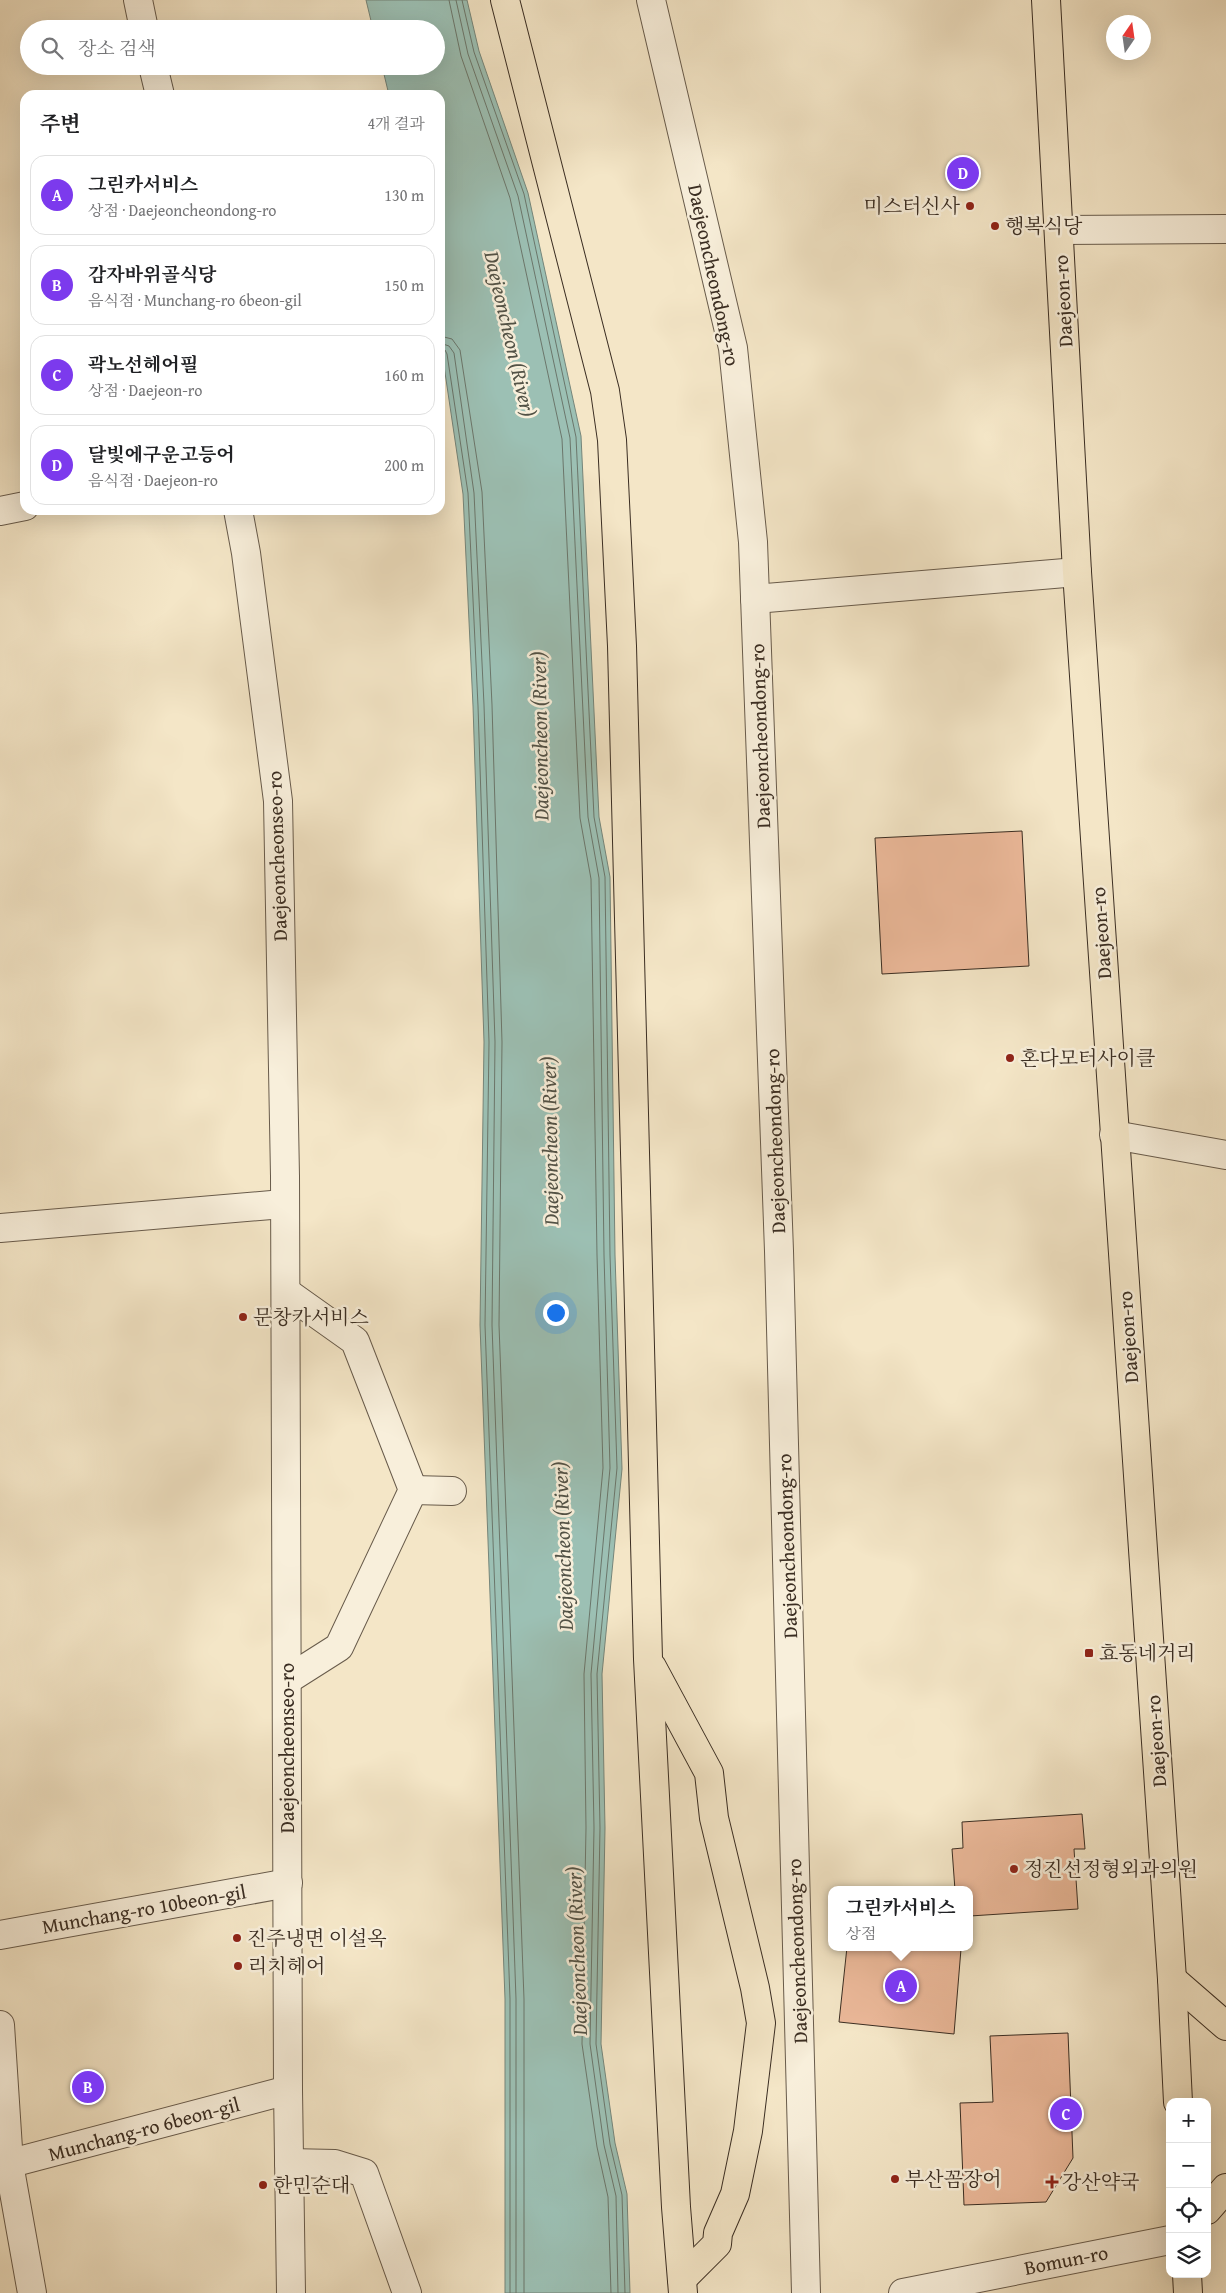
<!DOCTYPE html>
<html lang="ko">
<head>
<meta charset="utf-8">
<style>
  body { margin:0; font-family:"Gentium Book Plus","Noto Serif KR",serif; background:#f6f6f6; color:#202124 }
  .controls { position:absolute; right:15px; bottom:15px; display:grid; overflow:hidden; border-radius:10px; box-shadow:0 5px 20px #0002 }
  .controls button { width:45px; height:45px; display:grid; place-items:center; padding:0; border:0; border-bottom:1px solid #e0e0e0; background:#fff; color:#202124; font:25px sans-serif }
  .compass { position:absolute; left:1106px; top:15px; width:45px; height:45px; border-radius:50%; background:#fff; box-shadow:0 5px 20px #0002; rotate:13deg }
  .you { position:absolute; left:555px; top:1312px; width:18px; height:18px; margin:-12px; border:4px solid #fff; border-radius:50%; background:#1a73e8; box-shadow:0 0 0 8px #1a73e833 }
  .badge { display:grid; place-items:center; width:32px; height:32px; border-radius:50%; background:#7c3aed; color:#fff; font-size:16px; font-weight:700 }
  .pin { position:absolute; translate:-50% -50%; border:2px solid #fff; box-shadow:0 1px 5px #0006 }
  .popup { position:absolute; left:828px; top:1886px; width:145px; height:65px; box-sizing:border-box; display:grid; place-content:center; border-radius:10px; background:#fff; filter:drop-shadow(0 1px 4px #0005); font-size:16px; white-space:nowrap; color:#757577 }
  .popup b { font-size:19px; color:#202124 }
  .popup::after { content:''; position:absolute; left:50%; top:100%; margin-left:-10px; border:10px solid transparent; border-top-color:#fff }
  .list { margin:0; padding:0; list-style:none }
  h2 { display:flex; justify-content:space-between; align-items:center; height:65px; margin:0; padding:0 20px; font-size:21px }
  h2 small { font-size:16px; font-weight:400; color:#757577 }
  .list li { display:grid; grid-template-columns:32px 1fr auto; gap:15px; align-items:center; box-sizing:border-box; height:80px; margin:0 10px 10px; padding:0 10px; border:1px solid #e0e0e0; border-radius:15px }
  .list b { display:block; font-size:19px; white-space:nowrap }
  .list p { margin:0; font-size:16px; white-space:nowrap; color:#757577 }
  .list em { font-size:16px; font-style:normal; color:#757577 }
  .icon { flex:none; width:28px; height:28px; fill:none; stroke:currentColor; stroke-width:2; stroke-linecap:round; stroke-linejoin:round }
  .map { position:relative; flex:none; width:1226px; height:2293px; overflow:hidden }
  .search { position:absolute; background:#fff; box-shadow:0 5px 20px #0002; left:20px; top:20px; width:425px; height:55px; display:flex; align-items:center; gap:12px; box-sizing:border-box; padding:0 18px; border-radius:28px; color:#757577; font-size:19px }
  .panel { position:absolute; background:#fff; box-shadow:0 5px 20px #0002; left:20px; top:90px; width:425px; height:425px; border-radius:15px }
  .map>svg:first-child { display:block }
  .water { fill:#9cc0b4; stroke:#75857a }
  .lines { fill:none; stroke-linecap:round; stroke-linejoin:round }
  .shore { stroke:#6b766b; stroke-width:1 }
  .building { fill:#ecb99a; stroke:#3a2d22 }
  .minor-casing { stroke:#685b4b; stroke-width:30 }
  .major-casing { stroke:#3a2d22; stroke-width:30 }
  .minor { stroke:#f8efdb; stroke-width:28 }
  .major { stroke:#f4e6c7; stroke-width:28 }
  .poi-dot { fill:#8f2418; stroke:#f8efdb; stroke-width:2 }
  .labels { text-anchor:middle; stroke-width:5; stroke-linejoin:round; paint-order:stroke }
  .poi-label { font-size:20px; fill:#3a2d22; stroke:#f8efdb; text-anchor:start }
  .street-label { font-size:20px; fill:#3a2d22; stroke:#f8efdb }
  .water-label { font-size:21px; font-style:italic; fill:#525246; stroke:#f8efdb }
</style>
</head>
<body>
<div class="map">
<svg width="1226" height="2293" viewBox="0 0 1226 2293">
  <rect width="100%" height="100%" fill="#f4e6c7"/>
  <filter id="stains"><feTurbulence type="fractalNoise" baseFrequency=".004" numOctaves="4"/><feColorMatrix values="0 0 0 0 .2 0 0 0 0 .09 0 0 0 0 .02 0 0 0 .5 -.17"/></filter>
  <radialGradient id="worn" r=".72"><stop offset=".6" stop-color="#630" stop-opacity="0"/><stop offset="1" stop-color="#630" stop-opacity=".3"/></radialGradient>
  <polygon class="water" points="366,0 467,0 479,51 528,193 581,436 599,817 610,877 615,1255 622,1469 602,1674 605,1828 601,2044 615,2143 627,2194 630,2293 505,2293 505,1999 480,1325 484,1042 473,706 463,494 440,339 440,95 389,95 382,66 436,66 436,29 373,29"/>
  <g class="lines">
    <g class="shore">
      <polyline points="449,0 461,56 510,198 562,439 580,818 591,879 597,1255 603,1468 584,1674 586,1828 582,2044 597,2147 608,2197 611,2293"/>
      <polyline points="456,0 468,54 518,196 570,438 588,817 599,878 604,1255 610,1468 591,1674 594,1828 590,2044 604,2145 616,2196 618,2293"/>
      <polyline points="462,0 474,52 524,194 576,437 594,817 605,877 610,1255 617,1468 597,1674 600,1828 596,2044 610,2144 622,2195 625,2293"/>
      <polyline points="440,336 452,339 460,350 482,492 492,705 502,1042 499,1325 524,1999 524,2293"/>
      <polyline points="440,343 449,346 454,353 474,493 484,705 495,1042 492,1325 516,1999 516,2293"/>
      <polyline points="440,349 445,350 447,354 468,493 478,706 489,1042 485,1325 510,1999 510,2293"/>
    </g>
  </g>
  <g class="building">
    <polygon points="1022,831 1029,966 882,974 875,838"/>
    <polygon points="1082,1814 1085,1849 1074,1849 1078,1909 970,1916 970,1890 955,1890 952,1849 963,1848 962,1822"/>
    <polygon points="847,1947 961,1949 954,2034 839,2022"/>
    <polygon points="1068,2033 1073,2158 1046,2202 964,2205 960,2103 993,2102 990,2036"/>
  </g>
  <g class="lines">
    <defs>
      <g id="minor">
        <polyline points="138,0 144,29"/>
        <polyline points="651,0 733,348 753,542 779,1251 806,2293"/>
        <polyline points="153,66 160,95"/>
        <polyline points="1060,230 1226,229"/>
        <polyline points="238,510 246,553 278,801 285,1176 288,2090 291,2293"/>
        <polyline points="0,511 25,506"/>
        <polyline points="755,599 1077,572"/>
        <polyline points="1114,1135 1226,1155"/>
        <polyline points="0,1228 283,1204"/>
        <polyline points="286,1292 355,1341 413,1490 339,1647 287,1680"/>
        <polyline points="413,1490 452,1491"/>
        <polyline points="0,1935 288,1883"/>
        <polyline points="0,2025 9,2164 32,2293"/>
        <polyline points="289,2163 335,2164 364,2173 407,2293"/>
        <polyline points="0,2166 288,2090"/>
        <polyline points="903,2293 1170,2240"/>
      </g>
      <g id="major">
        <polyline points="505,0 605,391 612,440 622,646 648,1659 676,2207 683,2293"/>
        <polyline points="1046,0 1077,572 1172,1979 1178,2102"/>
        <polyline points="652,1667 709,1773 714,1818 755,1988 761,2023 748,2131 735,2194 718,2233 717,2244 682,2279"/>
        <polyline points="1172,1979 1226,2026"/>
        <polyline points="1207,2210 1226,2188"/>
        <polyline points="1187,2274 1188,2293"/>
      </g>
    </defs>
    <use href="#minor" class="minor-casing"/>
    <use href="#major" class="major-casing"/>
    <use href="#minor" class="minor"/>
    <use href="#major" class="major"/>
  </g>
  <g class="poi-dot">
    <circle cx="970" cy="206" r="5"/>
    <circle cx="995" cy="226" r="5"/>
    <circle cx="1010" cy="1058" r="5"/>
    <circle cx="243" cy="1317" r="5"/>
    <rect x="1084" y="1648" width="10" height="10" rx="2.5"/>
    <circle cx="1014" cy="1869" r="5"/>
    <circle cx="237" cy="1938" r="5"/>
    <circle cx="238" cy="1966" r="5"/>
    <circle cx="895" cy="2179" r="5"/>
    <path d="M1049.5 2174.5h5v5h5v5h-5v5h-5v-5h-5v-5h5z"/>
    <circle cx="263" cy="2185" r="5"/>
  </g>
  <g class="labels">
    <g class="poi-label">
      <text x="960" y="213" text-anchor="end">미스터신사</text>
      <text x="1005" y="233">행복식당</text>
      <text x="1020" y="1065">혼다모터사이클</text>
      <text x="253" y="1324">문창카서비스</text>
      <text x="1099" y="1660">효동네거리</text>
      <text x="1024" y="1876">정진선정형외과의원</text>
      <text x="247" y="1945">진주냉면 이설옥</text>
      <text x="248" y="1973">리치헤어</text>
      <text x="905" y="2186">부산꼼장어</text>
      <text x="1062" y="2189">강산약국</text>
      <text x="273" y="2192">한민순대</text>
    </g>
    <g class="street-label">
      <text transform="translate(714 275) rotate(78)" y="7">Daejeoncheondong-ro</text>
      <text transform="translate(1063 301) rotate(-93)" y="7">Daejeon-ro</text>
      <text transform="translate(760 736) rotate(-92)" y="7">Daejeoncheondong-ro</text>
      <text transform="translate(277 856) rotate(-92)" y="7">Daejeoncheonseo-ro</text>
      <text transform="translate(1101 933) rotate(-94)" y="7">Daejeon-ro</text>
      <text transform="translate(775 1141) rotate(-92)" y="7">Daejeoncheondong-ro</text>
      <text transform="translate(1128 1337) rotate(-94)" y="7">Daejeon-ro</text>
      <text transform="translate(787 1546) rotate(-92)" y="7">Daejeoncheondong-ro</text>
      <text transform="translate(1156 1741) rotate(-94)" y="7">Daejeon-ro</text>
      <text transform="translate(287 1748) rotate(-90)" y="7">Daejeoncheonseo-ro</text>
      <text transform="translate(144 1909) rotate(-10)" y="7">Munchang-ro 10beon-gil</text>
      <text transform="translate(797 1951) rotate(-92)" y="7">Daejeoncheondong-ro</text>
      <text transform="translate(144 2129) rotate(-15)" y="7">Munchang-ro 6beon-gil</text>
      <text transform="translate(1066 2260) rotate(-11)" y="7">Bomun-ro</text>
    </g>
    <g class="water-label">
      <text transform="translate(510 334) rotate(77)" y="7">Daejeoncheon (River)</text>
      <text transform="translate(540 736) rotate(-91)" y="7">Daejeoncheon (River)</text>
      <text transform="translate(550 1141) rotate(-91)" y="7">Daejeoncheon (River)</text>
      <text transform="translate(563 1546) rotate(-92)" y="7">Daejeoncheon (River)</text>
      <text transform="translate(577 1951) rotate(-92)" y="7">Daejeoncheon (River)</text>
    </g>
  </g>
  <rect width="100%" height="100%" filter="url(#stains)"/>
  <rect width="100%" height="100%" fill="url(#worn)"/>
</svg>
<div class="controls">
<button>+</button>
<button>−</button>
<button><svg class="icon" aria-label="locate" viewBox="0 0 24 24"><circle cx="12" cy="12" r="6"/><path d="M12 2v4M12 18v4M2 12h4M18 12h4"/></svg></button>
<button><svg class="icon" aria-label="layers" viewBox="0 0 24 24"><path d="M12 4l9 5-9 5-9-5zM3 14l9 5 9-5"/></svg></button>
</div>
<svg class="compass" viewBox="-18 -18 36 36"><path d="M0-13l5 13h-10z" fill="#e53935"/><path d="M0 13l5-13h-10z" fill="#757577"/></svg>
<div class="you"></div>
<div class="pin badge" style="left:901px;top:1986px">A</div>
<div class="popup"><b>그린카서비스</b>상점</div>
<div class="pin badge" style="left:88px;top:2087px">B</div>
<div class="pin badge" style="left:1066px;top:2114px">C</div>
<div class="pin badge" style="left:963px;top:173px">D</div>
<div class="search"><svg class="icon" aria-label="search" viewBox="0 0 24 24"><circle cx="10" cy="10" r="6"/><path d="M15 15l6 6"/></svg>장소 검색</div>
<section class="panel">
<h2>주변<small>4개 결과</small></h2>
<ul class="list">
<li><span class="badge">A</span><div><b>그린카서비스</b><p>상점 · Daejeoncheondong-ro</p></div><em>130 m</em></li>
<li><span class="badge">B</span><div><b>감자바위골식당</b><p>음식점 · Munchang-ro 6beon-gil</p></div><em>150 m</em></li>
<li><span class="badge">C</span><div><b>곽노선헤어필</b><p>상점 · Daejeon-ro</p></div><em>160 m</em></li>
<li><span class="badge">D</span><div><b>달빛에구운고등어</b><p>음식점 · Daejeon-ro</p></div><em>200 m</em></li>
</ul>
</section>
</div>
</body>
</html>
